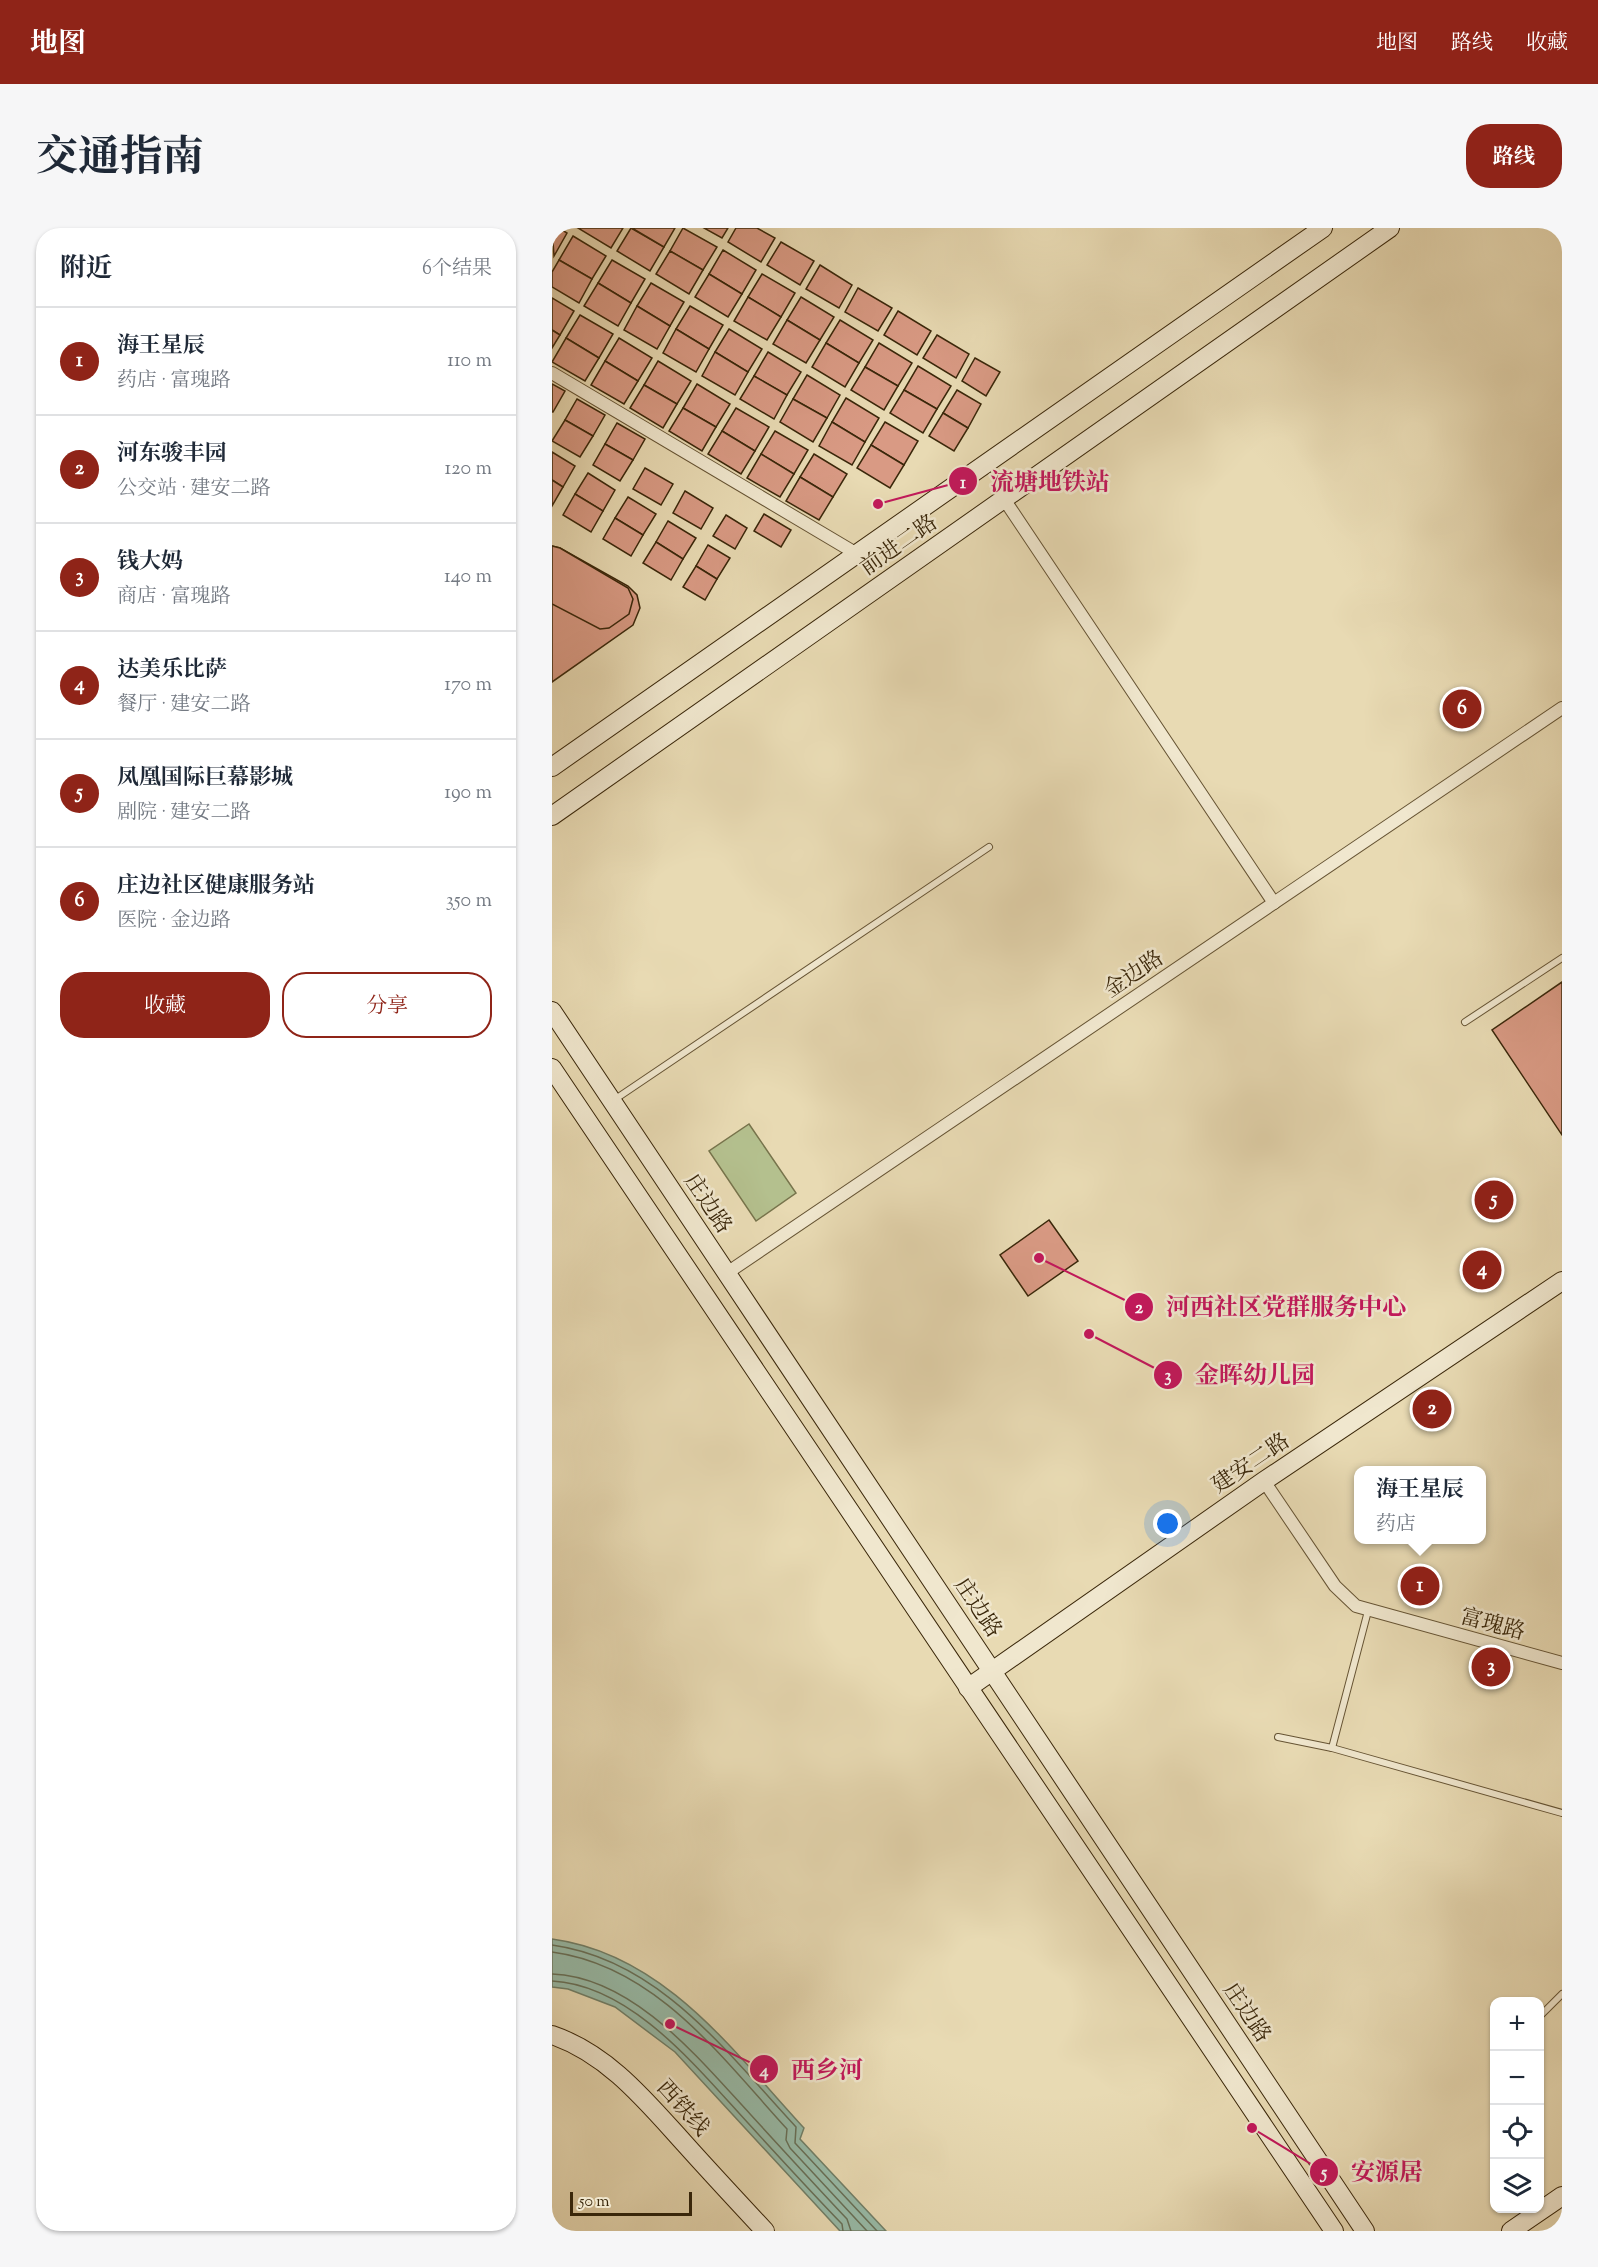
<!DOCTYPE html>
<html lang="zh">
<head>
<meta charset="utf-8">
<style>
  body { margin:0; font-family:"Sorts Mill Goudy","Noto Serif SC",serif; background:#f6f6f7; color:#1f2937 }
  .controls { position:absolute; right:18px; bottom:18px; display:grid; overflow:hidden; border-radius:12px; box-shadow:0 2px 4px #0004 }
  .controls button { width:54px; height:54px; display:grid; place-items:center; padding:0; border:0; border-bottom:2px solid #e0e1e3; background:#fff; color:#1f2937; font:30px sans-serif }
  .scale { position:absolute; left:18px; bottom:15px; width:122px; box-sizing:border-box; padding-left:6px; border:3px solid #3a270a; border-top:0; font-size:16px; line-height:21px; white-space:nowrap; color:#3a270a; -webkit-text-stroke:4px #f0e7ce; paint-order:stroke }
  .you { position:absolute; left:616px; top:1296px; width:21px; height:21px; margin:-15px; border:4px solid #fff; border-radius:50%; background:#1a73e8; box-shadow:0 0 0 9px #1a73e833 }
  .badge { display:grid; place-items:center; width:39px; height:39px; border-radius:50%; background:#8f2418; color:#fff; font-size:20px; font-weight:700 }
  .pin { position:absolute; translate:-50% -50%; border:3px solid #fff; box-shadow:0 2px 6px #0006 }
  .popup { position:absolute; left:802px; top:1238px; width:132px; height:78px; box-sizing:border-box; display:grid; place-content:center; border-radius:12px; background:#fff; filter:drop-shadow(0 2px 4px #0005); font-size:20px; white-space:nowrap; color:#747a83 }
  .popup b { font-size:22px; color:#1f2937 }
  .popup::after { content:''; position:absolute; left:50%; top:100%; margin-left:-12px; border:12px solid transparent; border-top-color:#fff }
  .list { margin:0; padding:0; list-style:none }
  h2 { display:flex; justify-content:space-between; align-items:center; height:78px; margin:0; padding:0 24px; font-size:26px }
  h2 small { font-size:20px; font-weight:400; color:#747a83 }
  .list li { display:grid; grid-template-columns:39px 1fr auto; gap:18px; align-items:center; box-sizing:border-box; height:108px; padding:0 24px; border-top:2px solid #e0e1e3 }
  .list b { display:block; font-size:22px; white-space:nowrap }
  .list p { margin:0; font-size:20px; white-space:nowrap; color:#747a83 }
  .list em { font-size:20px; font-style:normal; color:#747a83 }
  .actions { display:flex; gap:12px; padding:18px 24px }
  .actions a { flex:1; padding:14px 0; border:2px solid #8f2418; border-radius:24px; text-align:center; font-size:21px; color:#8f2418 }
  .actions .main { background:#8f2418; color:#fff }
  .icon { flex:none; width:33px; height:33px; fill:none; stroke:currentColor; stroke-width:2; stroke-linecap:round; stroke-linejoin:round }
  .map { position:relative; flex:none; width:1010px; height:2003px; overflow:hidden; border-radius:24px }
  header { display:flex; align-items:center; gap:36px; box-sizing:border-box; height:84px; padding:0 30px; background:#8f2418; color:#fff }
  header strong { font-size:28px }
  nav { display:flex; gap:33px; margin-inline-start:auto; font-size:21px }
  .intro { display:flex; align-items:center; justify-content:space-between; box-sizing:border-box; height:144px; padding:0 36px }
  h1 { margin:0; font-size:42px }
  .button { padding:15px 27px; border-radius:24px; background:#8f2418; color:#fff; font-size:21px; font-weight:700 }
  main { display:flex; gap:36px; padding:0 36px }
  aside { flex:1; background:#fff; border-radius:24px; box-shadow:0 2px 4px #0004 }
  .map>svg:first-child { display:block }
  .green { fill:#b4c08e; stroke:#77744c; stroke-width:1.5 }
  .water { fill:#98bba8; stroke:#728069; stroke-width:1.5 }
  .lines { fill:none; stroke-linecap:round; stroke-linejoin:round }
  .shore { stroke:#697159; stroke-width:1.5 }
  .building { fill:#d99a84; stroke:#3a270a; stroke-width:1.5 }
  .lane-casing { stroke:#665434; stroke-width:8 }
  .street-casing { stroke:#665434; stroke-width:14 }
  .secondary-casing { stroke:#3a270a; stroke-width:20 }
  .lane { stroke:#f0e7ce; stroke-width:6 }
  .street { stroke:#f0e7ce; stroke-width:12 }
  .secondary { stroke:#f0e7ce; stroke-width:18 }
  .labels { text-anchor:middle; stroke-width:5; stroke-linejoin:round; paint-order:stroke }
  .street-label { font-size:22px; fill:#3a270a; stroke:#f0e7ce }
  .leader { fill:none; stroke:#c2185b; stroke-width:2 }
  .callout-dot { fill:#c2185b; stroke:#f0e7ce; stroke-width:2 }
  .mark-label { font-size:18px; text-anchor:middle; font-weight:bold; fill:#fff }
  .callout-label { font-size:24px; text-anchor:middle; font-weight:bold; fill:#c2185b; stroke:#f0e7ce; stroke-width:5; stroke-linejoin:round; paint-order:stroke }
</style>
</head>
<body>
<header>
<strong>地图</strong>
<nav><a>地图</a><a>路线</a><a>收藏</a></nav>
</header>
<div class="intro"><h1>交通指南</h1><a class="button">路线</a></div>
<main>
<aside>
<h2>附近<small>6个结果</small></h2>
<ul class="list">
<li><span class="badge">1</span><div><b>海王星辰</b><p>药店 · 富瑰路</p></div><em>110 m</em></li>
<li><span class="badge">2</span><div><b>河东骏丰园</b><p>公交站 · 建安二路</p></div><em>120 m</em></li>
<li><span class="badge">3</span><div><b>钱大妈</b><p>商店 · 富瑰路</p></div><em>140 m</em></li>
<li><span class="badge">4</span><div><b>达美乐比萨</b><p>餐厅 · 建安二路</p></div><em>170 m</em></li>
<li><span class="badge">5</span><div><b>凤凰国际巨幕影城</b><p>剧院 · 建安二路</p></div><em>190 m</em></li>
<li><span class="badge">6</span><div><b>庄边社区健康服务站</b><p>医院 · 金边路</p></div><em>350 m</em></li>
</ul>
<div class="actions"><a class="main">收藏</a><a>分享</a></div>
</aside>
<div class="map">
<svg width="1010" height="2003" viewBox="0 0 1010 2003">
  <rect width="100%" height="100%" fill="#e8dab3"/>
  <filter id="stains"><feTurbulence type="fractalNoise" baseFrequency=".00333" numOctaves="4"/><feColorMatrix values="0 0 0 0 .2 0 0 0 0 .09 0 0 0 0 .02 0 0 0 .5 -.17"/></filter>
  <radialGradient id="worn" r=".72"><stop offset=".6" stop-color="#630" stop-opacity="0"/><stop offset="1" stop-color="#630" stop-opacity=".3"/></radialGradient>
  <polygon class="green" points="197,896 244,965 204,993 157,923"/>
  <path class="water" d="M0,1711C112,1726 181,1823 252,1900L248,1911L334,2003H288L123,1824L63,1779L16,1761L0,1759Z"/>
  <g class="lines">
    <g class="shore">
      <path d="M0,1717C108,1732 175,1825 244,1899L243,1915L325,2003"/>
      <path d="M0,1724C104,1738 169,1829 235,1901L234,1912L238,1920L315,2003"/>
      <path d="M0,1746C82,1749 148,1832 199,1887C231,1922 263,1957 295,1991L299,2003"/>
      <path d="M0,1753C80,1757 146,1841 196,1895C227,1929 258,1963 290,1996L291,2003"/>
    </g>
  </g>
  <g class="building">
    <polygon points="0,0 7,0 15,5 2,28"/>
    <polygon points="26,0 71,0 59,20"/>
    <polygon points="79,0 112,19 98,43 65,23"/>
    <polygon points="80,0 123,0 112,19"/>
    <polygon points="131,0 165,19 151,42 118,23"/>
    <polygon points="152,0 176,0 170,10"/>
    <polygon points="184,0 205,0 223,10 209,34 176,14"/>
    <polygon points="21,8 54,28 40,51 7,32"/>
    <polygon points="229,14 262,33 248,57 215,37"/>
    <polygon points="171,22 204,42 190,66 157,46"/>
    <polygon points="118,23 151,42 137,66 104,46"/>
    <polygon points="7,32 40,51 27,75 0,59 0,44"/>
    <polygon points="60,32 93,51 79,75 46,55"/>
    <polygon points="268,37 300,57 287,80 254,61"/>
    <polygon points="157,46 190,66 176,89 143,69"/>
    <polygon points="210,46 243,65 229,89 196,69"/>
    <polygon points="46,55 79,75 66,98 32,78"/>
    <polygon points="99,55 132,74 118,98 85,78"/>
    <polygon points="306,60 340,80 326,103 293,84"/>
    <polygon points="196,69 229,89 215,112 182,93"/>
    <polygon points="249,69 282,89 268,112 235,92"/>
    <polygon points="0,70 22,83 8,107 0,102"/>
    <polygon points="85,78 118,98 105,121 72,102"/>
    <polygon points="138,78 171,97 157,121 124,101"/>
    <polygon points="346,83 379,103 365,127 332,107"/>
    <polygon points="28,87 61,106 47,130 14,110"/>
    <polygon points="235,92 268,112 254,135 221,116"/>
    <polygon points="288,92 321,112 307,135 274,115"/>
    <polygon points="124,101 157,121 144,144 111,125"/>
    <polygon points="177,101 210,121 196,144 163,124"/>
    <polygon points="0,102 8,107 0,120"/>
    <polygon points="385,107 417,126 404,150 371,130"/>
    <polygon points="14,110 47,130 33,153 0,134"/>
    <polygon points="67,110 100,130 86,153 53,133"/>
    <polygon points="274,115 307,135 293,159 260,139"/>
    <polygon points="327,115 360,135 346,158 313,139"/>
    <polygon points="163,124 196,144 183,167 150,148"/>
    <polygon points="216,124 249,144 235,167 202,148"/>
    <polygon points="423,130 448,144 434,168 410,153"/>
    <polygon points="53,133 86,153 72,176 39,157"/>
    <polygon points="106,133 139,153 125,176 92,157"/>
    <polygon points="366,138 399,158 385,181 352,162"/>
    <polygon points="313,139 346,158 332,182 299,162"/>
    <polygon points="255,147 288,167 275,190 241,171"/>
    <polygon points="202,148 235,167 222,191 188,171"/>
    <polygon points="0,156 13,163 1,184 0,184"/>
    <polygon points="145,156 178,176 164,199 131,180"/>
    <polygon points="92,157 125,176 111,200 78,180"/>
    <polygon points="352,162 385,181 371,205 338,185"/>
    <polygon points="405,162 429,176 416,200 391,185"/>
    <polygon points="294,170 327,190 313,214 280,194"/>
    <polygon points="25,171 53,187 41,208 13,192"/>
    <polygon points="241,171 275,190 261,214 228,194"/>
    <polygon points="131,180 164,199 150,223 117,203"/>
    <polygon points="184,180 217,199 203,223 170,203"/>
    <polygon points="391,185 416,200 402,223 377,208"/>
    <polygon points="13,192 41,208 28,229 0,213"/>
    <polygon points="280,194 313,214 300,237 267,218"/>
    <polygon points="333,194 366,213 352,237 319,217"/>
    <polygon points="65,195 93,211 81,232 53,216"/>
    <polygon points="170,203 203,223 189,246 156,226"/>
    <polygon points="223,203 256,222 242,246 209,226"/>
    <polygon points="53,216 81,232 68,253 41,237"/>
    <polygon points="319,217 352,237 338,260 305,240"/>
    <polygon points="0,224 23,238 11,259 0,252"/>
    <polygon points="209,226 242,246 228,269 195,250"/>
    <polygon points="262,226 295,246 281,269 248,249"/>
    <polygon points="93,240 121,256 109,277 81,261"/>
    <polygon points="36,245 63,262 51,283 23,266"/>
    <polygon points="248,249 281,269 267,292 234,273"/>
    <polygon points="0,252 11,259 0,278"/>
    <polygon points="133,263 161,280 149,301 121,285"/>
    <polygon points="23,266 51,283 39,304 11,287"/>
    <polygon points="76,269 104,286 91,307 63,290"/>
    <polygon points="212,286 239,302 229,319 202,303"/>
    <polygon points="174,287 195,300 183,321 161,308"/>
    <polygon points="63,290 91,307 79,328 51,311"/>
    <polygon points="116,293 144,310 131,331 104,314"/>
    <polygon points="104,314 131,331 119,352 91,335"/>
    <polygon points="156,317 178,330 165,351 144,338"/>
    <polygon points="0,318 8,320 76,358 85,367 88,380 81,397 0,454"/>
    <polygon points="0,318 8,320 76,360 81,371 77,386 57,400 48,401 0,376"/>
    <polygon points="144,338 165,351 153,372 131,359"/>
    <polygon points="1010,754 1010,907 940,802"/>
    <polygon points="497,992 526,1033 476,1068 448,1027"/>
  </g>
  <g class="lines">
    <defs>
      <g id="lane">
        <polyline points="913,794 1010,730"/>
        <polyline points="62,872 437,619"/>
        <polyline points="726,1509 780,1520 1010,1585"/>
        <polyline points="780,1520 816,1383"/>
        <polyline points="987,1789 1010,1766"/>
      </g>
      <g id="street">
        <polyline points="0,145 305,326"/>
        <polyline points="452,271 722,675"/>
        <polyline points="175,1045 1010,480"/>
        <polyline points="712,1253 783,1358 804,1378 1010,1435"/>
      </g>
      <g id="secondary">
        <polyline points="0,539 771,0"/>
        <polyline points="0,588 838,0"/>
        <polyline points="0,783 813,2003"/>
        <polyline points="0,840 782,2003"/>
        <polyline points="416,1460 712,1253 1010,1053"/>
        <path d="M0,1807C56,1826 94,1873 133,1916C159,1945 186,1974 213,2003"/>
        <polyline points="959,2003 1010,1968"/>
      </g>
    </defs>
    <use href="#lane" class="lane-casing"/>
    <use href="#street" class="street-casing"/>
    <use href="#secondary" class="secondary-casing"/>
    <use href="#lane" class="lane"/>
    <use href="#street" class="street"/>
    <use href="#secondary" class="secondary"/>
  </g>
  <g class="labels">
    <g class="street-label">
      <text transform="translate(346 316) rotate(-35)" y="8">前进二路</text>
      <text transform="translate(581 745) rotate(-34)" y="8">金边路</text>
      <text transform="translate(157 975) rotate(56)" y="8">庄边路</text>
      <text transform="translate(698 1234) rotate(-34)" y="8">建安二路</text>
      <text transform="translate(427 1379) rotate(56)" y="8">庄边路</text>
      <text transform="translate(941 1395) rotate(15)" y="8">富瑰路</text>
      <text transform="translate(696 1784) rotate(56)" y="8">庄边路</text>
      <text transform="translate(132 1879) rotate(48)" y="8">西铁线</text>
    </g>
  </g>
  <path class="leader" d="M326 276L411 253M487 1030L587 1079M537 1106L616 1147M118 1796L212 1841M700 1900L772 1944"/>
  <g class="callout-dot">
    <circle cx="326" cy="276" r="6"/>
    <circle cx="487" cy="1030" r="6"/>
    <circle cx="537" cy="1106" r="6"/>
    <circle cx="118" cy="1796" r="6"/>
    <circle cx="700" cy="1900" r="6"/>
    <circle cx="411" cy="253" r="15"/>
    <circle cx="587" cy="1079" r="15"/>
    <circle cx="616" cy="1147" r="15"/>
    <circle cx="212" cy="1841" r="15"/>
    <circle cx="772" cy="1944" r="15"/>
  </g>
  <g class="mark-label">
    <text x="411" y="260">1</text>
    <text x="587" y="1085">2</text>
    <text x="616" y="1153">3</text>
    <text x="212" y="1848">4</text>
    <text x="772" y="1950">5</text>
  </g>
  <g class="callout-label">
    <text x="498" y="262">流塘地铁站</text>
    <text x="734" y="1087">河西社区党群服务中心</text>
    <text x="703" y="1155">金晖幼儿园</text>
    <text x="275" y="1850">西乡河</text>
    <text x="835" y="1952">安源居</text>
  </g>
  <rect width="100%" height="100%" filter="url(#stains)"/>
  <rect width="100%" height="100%" fill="url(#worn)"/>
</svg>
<div class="controls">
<button>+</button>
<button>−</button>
<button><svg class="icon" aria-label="locate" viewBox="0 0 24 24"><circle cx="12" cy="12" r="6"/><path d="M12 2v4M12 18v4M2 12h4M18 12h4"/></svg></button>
<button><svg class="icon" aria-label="layers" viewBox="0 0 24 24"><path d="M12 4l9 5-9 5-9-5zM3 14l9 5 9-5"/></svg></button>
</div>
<div class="scale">50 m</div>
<div class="you"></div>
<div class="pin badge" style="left:868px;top:1358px">1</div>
<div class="popup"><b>海王星辰</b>药店</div>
<div class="pin badge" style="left:880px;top:1181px">2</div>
<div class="pin badge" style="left:939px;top:1439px">3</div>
<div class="pin badge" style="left:930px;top:1042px">4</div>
<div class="pin badge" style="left:942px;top:972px">5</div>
<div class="pin badge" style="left:910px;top:481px">6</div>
</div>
</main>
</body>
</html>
